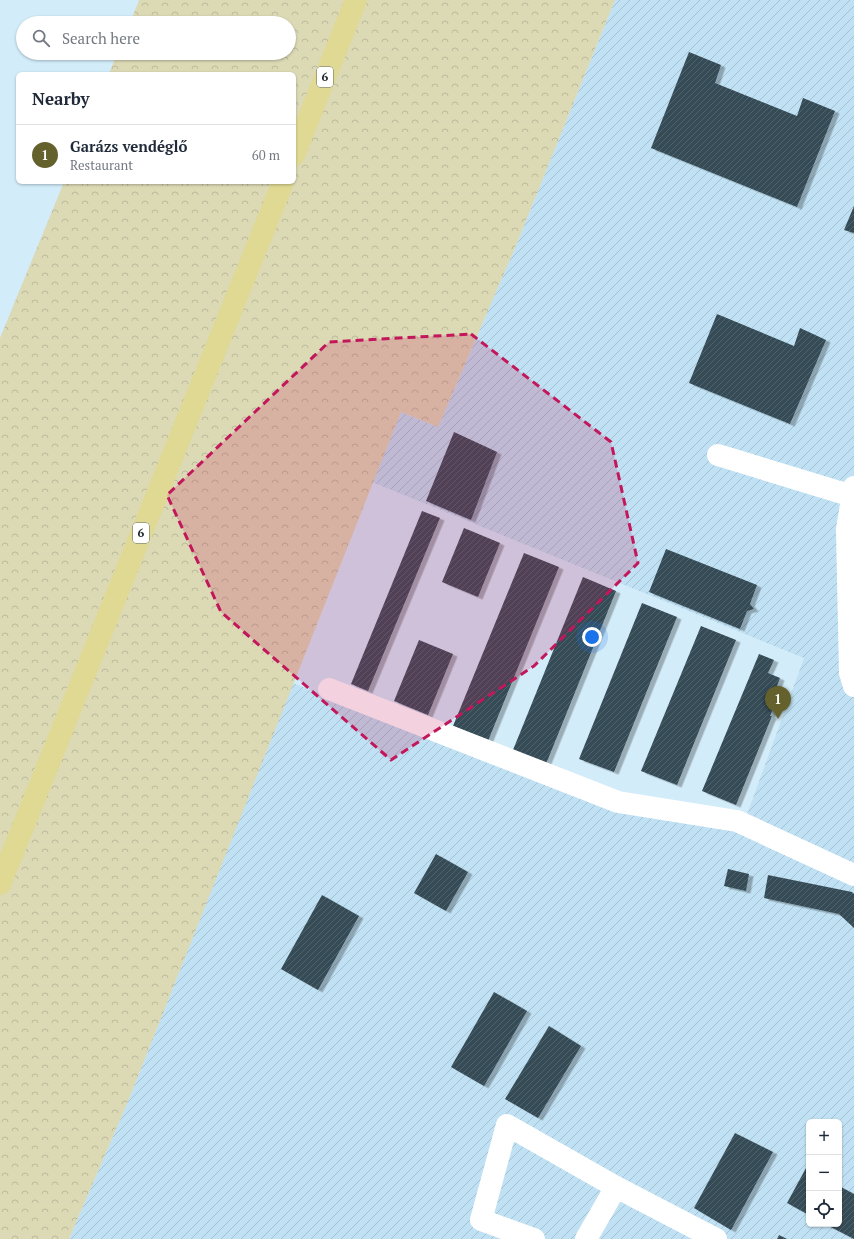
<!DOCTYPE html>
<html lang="en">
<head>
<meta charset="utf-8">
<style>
  body { margin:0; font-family:"PT Serif",serif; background:#f6f6f7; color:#1f2937 }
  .controls { position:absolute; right:12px; bottom:12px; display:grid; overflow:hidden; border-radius:6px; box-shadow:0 1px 3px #0004 }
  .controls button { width:36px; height:36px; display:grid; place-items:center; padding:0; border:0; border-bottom:1px solid #e0e1e3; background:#fff; color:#1f2937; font:20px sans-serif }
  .you { position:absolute; left:592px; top:637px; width:14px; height:14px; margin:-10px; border:3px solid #fff; border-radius:50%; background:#1a73e8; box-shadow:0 0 0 6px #1a73e833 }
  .badge { display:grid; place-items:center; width:26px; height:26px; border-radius:50%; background:#65612d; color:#fff; font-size:13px; font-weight:700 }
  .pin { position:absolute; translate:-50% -33px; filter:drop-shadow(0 1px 2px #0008) }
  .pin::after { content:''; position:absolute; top:21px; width:14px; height:12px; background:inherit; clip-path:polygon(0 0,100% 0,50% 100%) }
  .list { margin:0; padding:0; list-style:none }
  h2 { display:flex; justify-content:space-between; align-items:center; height:52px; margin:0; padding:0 16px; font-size:17px }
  h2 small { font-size:13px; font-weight:400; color:#747a83 }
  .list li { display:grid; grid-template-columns:26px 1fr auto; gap:12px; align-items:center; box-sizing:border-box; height:60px; padding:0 16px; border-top:1px solid #e0e1e3 }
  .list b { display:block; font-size:15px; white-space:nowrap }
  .list p { margin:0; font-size:13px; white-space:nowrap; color:#747a83 }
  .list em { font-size:13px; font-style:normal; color:#747a83 }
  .icon { flex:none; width:22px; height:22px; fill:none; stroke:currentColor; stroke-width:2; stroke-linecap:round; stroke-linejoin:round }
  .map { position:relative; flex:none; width:854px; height:1239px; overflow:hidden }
  .search { position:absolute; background:#fff; box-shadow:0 1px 3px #0004; left:16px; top:16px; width:280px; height:44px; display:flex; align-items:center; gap:10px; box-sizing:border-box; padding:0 14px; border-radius:22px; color:#747a83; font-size:15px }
  .panel { position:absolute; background:#fff; box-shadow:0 1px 3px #0004; left:16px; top:72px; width:280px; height:112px; border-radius:6px }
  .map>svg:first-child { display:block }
  .industrial { fill:url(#industrial-furrows); fill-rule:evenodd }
  .forest { fill:url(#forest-crowns) }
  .building { fill:url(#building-hatch); filter:url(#shadow) }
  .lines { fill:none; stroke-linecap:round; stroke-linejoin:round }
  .minor { stroke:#fff; stroke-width:22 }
  .major { stroke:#dfd993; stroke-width:22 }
  .marked { fill:#c2185b; fill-opacity:0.2; stroke:#c2185b; stroke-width:3; stroke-dasharray:8 5; stroke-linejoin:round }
  .labels { text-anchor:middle; stroke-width:4; stroke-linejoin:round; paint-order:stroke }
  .shield { fill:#fff; stroke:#62686c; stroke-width:1 }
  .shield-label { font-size:12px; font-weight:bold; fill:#1f282d }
</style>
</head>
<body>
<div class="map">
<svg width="854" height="1239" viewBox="0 0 854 1239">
  <defs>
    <pattern id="industrial-furrows" width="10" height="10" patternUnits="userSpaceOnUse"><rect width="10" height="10" fill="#c0e1f3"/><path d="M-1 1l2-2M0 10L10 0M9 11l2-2" fill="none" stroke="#a5c1d1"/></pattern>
    <pattern id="forest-crowns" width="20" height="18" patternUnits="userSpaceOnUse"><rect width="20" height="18" fill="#dcd9b5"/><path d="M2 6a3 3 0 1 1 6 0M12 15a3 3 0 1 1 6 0" fill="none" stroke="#bcba9c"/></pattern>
    <pattern id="building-hatch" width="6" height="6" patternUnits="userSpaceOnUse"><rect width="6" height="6" fill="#364b57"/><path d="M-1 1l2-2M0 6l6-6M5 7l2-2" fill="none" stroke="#51626c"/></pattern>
    <filter id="shadow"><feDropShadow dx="4.5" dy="2.5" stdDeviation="0" flood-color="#0004"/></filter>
  </defs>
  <rect width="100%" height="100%" fill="#d2ecf9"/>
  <path class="industrial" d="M615,0H854V1239H69L129,1099L293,683L606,807L741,831L804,658L372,482L401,412L438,427L515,248ZM809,1122H839V1224H809Z"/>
  <polygon class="forest" points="139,0 615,0 515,248 438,427 401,412 129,1099 69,1239 0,1239 0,338 64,182 294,182 294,74 109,74 117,53 289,53 289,23 130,23"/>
  <g class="building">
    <polygon points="689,52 721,65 715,83 797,116 803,98 835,111 797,207 651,148"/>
    <polygon points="854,206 854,233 844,230"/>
    <polygon points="717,314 794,346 800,328 826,340 790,424 689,383"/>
    <polygon points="454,432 497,452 471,520 426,501"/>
    <polygon points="422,511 440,518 368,691 351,684"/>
    <polygon points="464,528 500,543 478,597 442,582"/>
    <polygon points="666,549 757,585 750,604 754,609 747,611 740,629 649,592"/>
    <polygon points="524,553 559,567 488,741 453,726"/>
    <polygon points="583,577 616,591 546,764 513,750"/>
    <polygon points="642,603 677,617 614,772 579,759"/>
    <polygon points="701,626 736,640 677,785 641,771"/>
    <polygon points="419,640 453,654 428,715 394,701"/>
    <polygon points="759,654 774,660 768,673 780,678 777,686 782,687 770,716 772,716 736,805 702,791"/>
    <polygon points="436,854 468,872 446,911 414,893"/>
    <polygon points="728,869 749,874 746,891 724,886"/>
    <polygon points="768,875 852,892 854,894 854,928 839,914 764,898"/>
    <polygon points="322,895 359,916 318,990 281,969"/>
    <polygon points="494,992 527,1011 484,1086 451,1067"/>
    <polygon points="549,1026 581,1046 538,1118 505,1099"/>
    <polygon points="735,1133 773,1152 731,1230 694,1208"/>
    <polygon points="806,1168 809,1170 809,1215 787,1203"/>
    <polygon points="839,1186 854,1194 854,1239 825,1224 839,1224"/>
    <polygon points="779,1235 787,1239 777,1239"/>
  </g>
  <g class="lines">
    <g class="minor">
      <polyline points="718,455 852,496"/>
      <polyline points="854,487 847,529 850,673 854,686"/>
      <polyline points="329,689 618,802 737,821 854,875"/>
      <polyline points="534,1239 481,1220 507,1125 616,1187 716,1239"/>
      <polyline points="586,1239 616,1187"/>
    </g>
    <g class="major">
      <polyline points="294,155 356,0"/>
      <polyline points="0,884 283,182"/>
    </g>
  </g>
  <path class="marked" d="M471,334L611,442L638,563L534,666L391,760L221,612L167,495L329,342Z"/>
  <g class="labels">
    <g class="shield">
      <rect x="317" y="67" width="16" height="20" rx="3"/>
      <rect x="133" y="523" width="16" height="20" rx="3"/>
    </g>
    <g class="shield-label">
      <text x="325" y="81">6</text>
      <text x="141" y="537">6</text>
    </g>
  </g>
</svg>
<div class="controls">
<button>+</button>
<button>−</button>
<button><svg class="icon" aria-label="locate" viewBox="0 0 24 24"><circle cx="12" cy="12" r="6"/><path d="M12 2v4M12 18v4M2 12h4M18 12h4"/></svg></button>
</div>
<div class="you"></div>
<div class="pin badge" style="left:778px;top:719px">1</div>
<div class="search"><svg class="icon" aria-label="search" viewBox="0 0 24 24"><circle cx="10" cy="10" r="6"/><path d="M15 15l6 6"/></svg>Search here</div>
<section class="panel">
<h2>Nearby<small></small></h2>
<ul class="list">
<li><span class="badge">1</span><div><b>Garázs vendéglő</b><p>Restaurant</p></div><em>60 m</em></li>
</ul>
</section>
</div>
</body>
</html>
